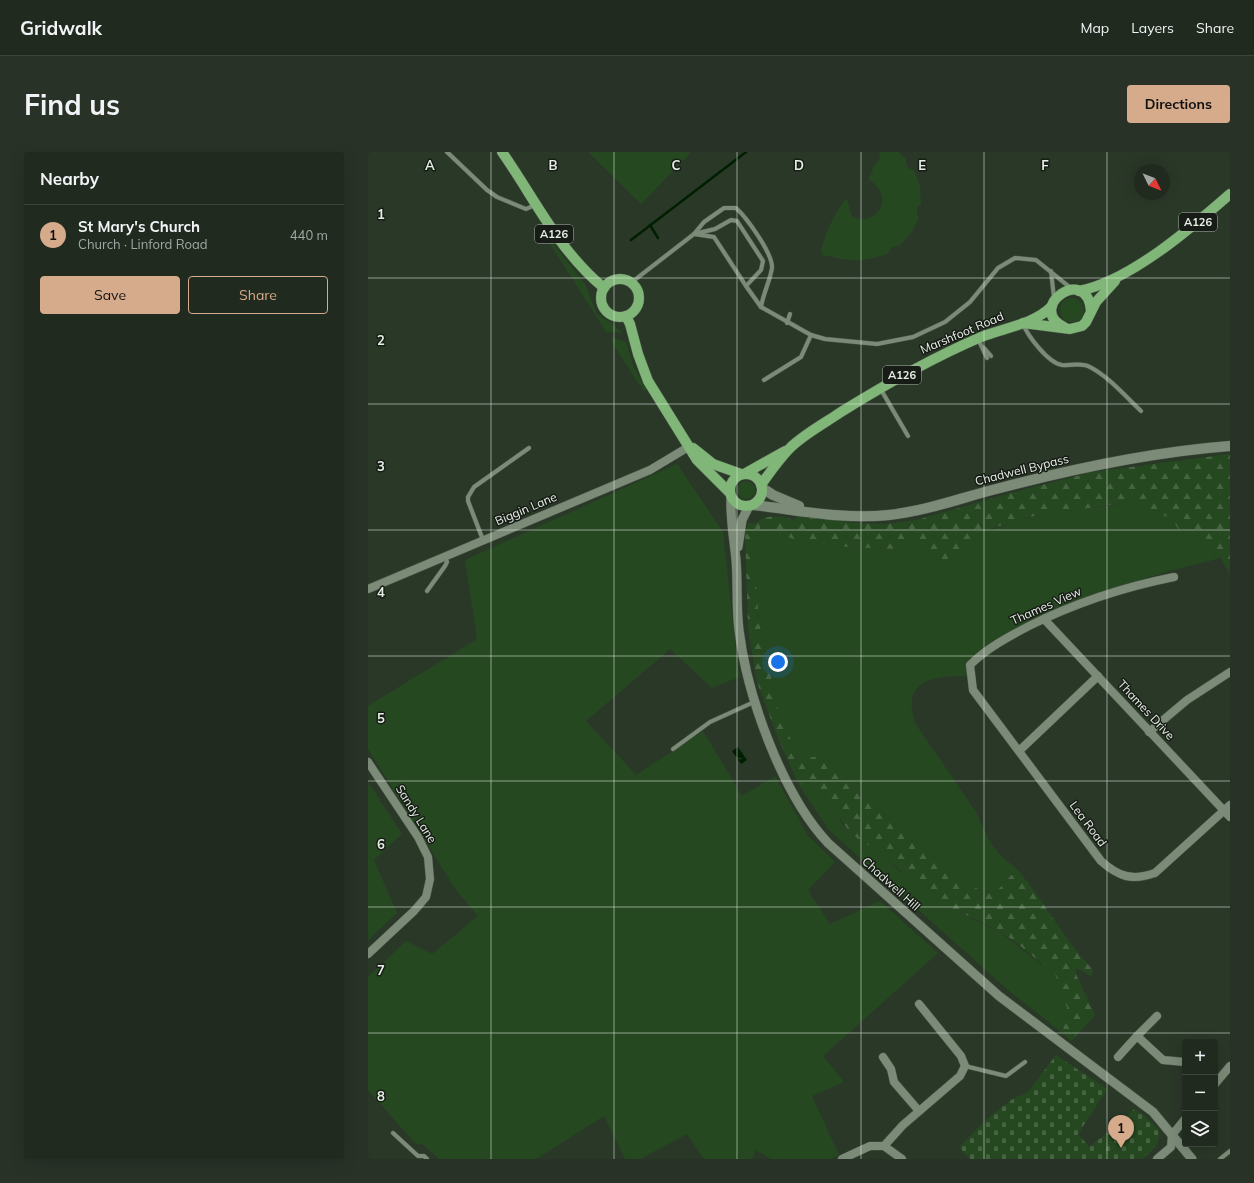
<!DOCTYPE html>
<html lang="en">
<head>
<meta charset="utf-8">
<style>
  body { margin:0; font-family:Mulish,sans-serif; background:#283227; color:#f1f3f6 }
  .controls { position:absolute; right:12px; bottom:12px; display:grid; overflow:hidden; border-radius:4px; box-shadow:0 4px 16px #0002 }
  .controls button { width:36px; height:36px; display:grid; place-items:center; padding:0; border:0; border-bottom:1px solid #3d463c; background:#202a1e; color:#f1f3f6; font:20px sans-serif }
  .compass { position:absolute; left:766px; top:12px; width:36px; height:36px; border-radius:50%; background:#202a1e; box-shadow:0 4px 16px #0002; rotate:133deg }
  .you { position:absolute; left:410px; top:510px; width:14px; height:14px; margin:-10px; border:3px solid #fff; border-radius:50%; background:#1a73e8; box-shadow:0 0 0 6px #1a73e833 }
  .badge { display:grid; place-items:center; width:26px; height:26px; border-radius:50%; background:#d6ab8b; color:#111; font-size:13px; font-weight:700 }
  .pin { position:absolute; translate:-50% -33px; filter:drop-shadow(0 1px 2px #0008) }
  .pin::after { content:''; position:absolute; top:21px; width:14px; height:12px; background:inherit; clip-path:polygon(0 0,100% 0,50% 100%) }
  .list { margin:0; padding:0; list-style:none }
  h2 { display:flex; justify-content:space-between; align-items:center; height:52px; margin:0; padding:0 16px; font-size:17px }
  h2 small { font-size:13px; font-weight:400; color:#a2a7a4 }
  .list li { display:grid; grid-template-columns:26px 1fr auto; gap:12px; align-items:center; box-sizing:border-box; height:60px; padding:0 16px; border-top:1px solid #3d463c }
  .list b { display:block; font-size:15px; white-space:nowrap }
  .list p { margin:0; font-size:13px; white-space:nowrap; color:#a2a7a4 }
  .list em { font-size:13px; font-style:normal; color:#a2a7a4 }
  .actions { display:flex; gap:8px; padding:12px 16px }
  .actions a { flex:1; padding:9px 0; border:1px solid #d6ab8b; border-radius:4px; text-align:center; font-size:14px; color:#d6ab8b }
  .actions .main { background:#d6ab8b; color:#111 }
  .icon { flex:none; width:22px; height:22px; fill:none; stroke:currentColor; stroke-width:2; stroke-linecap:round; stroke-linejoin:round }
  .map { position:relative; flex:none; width:862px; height:1007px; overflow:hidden; border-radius:4px }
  header { display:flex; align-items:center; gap:24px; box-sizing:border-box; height:56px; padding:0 20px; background:#202a1e; border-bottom:1px solid #3d463c }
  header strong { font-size:19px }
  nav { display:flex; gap:22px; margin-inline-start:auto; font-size:14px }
  .intro { display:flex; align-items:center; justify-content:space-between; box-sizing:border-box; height:96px; padding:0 24px }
  h1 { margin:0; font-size:28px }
  .button { padding:10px 18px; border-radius:4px; background:#d6ab8b; color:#111; font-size:14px; font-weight:700 }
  main { display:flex; gap:24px; padding:0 24px }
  aside { flex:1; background:#202a1e; border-radius:4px; box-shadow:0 4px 16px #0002 }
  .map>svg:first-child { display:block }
  .green { fill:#264821 }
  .forest { fill:url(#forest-firs) }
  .cemetery { fill:url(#cemetery-stones) }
  .water { fill:url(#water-ripples) }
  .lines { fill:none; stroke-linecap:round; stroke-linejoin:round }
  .stream { stroke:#011f00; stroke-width:2.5 }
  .service-casing { stroke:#495547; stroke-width:5 }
  .minor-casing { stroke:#495547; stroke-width:9 }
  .tertiary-casing { stroke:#495547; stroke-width:10 }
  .secondary-casing { stroke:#495547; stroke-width:11 }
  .primary-casing { stroke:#495547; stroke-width:11 }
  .service { stroke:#7b8b78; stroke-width:4 }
  .minor { stroke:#7b8b78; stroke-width:8 }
  .tertiary { stroke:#7b8b78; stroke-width:9 }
  .secondary { stroke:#7b8b78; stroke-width:10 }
  .primary { stroke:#80b677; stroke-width:10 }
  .grid { fill:none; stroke:#e6efe5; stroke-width:1; stroke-opacity:0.55 }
  .labels { text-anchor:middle; stroke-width:3; stroke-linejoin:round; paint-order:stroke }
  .shield { fill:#171d16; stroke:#a8b0a7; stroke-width:1 }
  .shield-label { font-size:11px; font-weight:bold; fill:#e6efe5 }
  .street-label { font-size:12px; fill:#e6efe5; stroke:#171d16 }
  .grid-label { font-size:13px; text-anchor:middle; font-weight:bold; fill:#e6efe5; stroke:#171d16; stroke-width:3; stroke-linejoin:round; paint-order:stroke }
</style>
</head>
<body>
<header>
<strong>Gridwalk</strong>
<nav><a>Map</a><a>Layers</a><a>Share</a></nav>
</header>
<div class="intro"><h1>Find us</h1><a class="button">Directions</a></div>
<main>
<aside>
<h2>Nearby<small></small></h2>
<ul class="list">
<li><span class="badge">1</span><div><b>St Mary's Church</b><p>Church · Linford Road</p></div><em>440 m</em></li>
</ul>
<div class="actions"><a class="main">Save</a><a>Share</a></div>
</aside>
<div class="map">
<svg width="862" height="1007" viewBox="0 0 862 1007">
  <defs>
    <pattern id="forest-firs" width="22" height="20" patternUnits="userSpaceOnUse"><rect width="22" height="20" fill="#264821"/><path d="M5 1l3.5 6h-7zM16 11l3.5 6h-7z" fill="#466341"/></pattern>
    <pattern id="cemetery-stones" width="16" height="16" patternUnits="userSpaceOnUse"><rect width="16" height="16" fill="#264821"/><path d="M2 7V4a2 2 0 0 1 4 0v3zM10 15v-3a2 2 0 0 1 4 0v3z" fill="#466341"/></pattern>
    <pattern id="water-ripples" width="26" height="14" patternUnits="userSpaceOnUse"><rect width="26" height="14" fill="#011f00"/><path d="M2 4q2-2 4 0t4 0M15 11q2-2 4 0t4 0" fill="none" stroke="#264025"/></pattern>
  </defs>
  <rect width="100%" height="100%" fill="#2a3828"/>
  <g class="green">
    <polygon points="220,0 323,0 273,52"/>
    <path d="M513,0H530L538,7V12L541,17L546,18L552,35L553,52L549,55V62L551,65L543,81L531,94C525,94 522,95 521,101C495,111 481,109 455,103L453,98C458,79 467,60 479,46L483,63C504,79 532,46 500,27L505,19L504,17L513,4L511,2Z"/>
    <polygon points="182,88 217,132 229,162 246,173 254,181 238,180 181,90"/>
    <circle cx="704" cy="158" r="12"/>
    <polygon points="243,185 258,190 266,216 278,237 276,240 245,192"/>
    <polygon points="309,312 355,380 371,525 344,536 302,497 218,569 268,623 335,579 374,644 407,624 440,684 467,710 440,738 462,772 512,749 570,801 455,904 476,930 444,944 471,1003 462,1007 403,1007 388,998 384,1007 336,1007 319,982 272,1007 257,1007 236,964 168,1007 71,1007 54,992 48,992 0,938 0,825 38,789 64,802 110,764 88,738 0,597 0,554 109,487 97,408"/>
    <circle cx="378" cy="338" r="9"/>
    <path d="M761,350L802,366L812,379L840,390L849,407L797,420L741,439L676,467L603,513V524C569,524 532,525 547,571L608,660L622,690L633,704L649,717L627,741L610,737L593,727L551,694L459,607L450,604L431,608L410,556L391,470L385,394L393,374L430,389L480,395L527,397L542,383L573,412C582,404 591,395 601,389C652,359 705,361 761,350Z"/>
    <polygon points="0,630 34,682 6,708 29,761 0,788"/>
    <polygon points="440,631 447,634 466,655 474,672 489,687 514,701 531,719 602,766 632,780 670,810 687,818 700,859 694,881 639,837 461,678 431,633"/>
  </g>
  <path class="forest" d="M862,302V423L853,406L849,407L840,390L812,379L802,366L761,350L661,365L625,376L600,390L573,412L542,383L527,397L480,395L430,389L393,374L385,394L391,470L410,556L431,608L450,604L459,607L551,694L593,727L610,737L627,741L649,717C676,749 696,788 725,818L723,824L708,816V822L727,863L703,889L694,881L700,859L686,818C664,807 652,791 632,780C608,766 581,757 559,742C543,730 530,716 516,703C508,696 498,693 490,687C469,671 465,643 440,631L431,633L410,586L389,530L380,476L377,382L380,371L386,372C402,361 409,364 427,368L430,363L486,371L516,372L549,368L632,344L724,320Z"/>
  <path class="cemetery" d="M688,903L739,937L710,982L721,995L752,971L766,957L776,963L791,978C793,992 784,999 774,1007H602L591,995L620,966L643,948L661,939Z"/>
  <polygon class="water" points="370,595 379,608 373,612 364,599"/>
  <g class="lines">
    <g class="stream">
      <polyline points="282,73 290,86"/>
      <polyline points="263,88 378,0"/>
    </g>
    <defs>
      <g id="service">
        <polyline points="79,0 119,38 129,45 158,57 167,53"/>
        <polygon points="363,68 369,69 395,109 393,118 378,134 346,85 326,82 347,77"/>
        <polyline points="683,119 686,146"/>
        <path d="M264,130L326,82L336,70L356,56H368C379,66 405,102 404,116C402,129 395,142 393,155"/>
        <polyline points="378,134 393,155 443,183 457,187 509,192 545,185 577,170 602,150 630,116 647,106 668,108 704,137"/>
        <polyline points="419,171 422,162"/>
        <path d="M655,172C660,184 680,211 694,213C703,214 713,210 722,215C741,225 757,244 773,259"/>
        <polyline points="610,187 619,206"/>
        <polyline points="616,196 623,204"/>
        <polyline points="396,228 433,205 443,183"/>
        <polyline points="512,236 540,284"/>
        <polyline points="115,388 100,349 100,345 106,335 161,296"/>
        <polyline points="59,439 77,414 79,410 77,405"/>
        <polyline points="305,597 342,570 386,550"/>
        <polyline points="597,914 638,924 657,910"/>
        <polyline points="25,981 50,1004 56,1004 59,1007"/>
        <polyline points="852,1007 862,999"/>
      </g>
      <g id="minor">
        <path d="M806,425C756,435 707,451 661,474C640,485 619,496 602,513L605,538L733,709C751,725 764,729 787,721L862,653"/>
        <polyline points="0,437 282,318 322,294"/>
        <polyline points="676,467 862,665"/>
        <polyline points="781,580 819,548 862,520"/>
        <polyline points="651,599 730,524"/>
        <polyline points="0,610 50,685 60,705 62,727 58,745 46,759 0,802"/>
        <polyline points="769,884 789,864"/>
        <polyline points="515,905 523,917 526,930 551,959"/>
        <polyline points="750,905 769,884 795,908 817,910"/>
        <polyline points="847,932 862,914"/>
        <polyline points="516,994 535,973 592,924 597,914 593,904 551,852"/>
        <polyline points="474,1007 502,994 516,994 534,1007"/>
        <polyline points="789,1007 803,995 804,983 817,967"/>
      </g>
      <g id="tertiary">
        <path d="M363,345C362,366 366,387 368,408C370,431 368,455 371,478C379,544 414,642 460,691L631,844L785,960L824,1007"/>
        <polyline points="370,395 374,368 381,354"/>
      </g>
      <g id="secondary">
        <polyline points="394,336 405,343 431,354"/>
        <path d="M385,353C430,358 475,368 521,363C559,359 595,345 632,336C708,316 784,300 862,294"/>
      </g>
      <g id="primary">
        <path d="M134,0C167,47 190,98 236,136"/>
        <circle cx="252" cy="146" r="19"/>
        <path d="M711,139C762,129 823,76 862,42"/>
        <polyline points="258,164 262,172 270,202 280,229 329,308 362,341"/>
        <polyline points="655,171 702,177 714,174 718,170 728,150 747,129"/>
        <path d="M696,175C657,156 719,111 723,159"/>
        <polyline points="325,296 345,312 373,322"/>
        <circle cx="378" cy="338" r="16"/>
        <polyline points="376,322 417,299"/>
        <path d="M393,333C402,320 412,306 423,295C438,281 457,271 473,260C518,232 564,206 613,185C636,176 667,172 684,154"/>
      </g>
    </defs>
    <use href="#service" class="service-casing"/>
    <use href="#minor" class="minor-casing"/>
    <use href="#tertiary" class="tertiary-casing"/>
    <use href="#secondary" class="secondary-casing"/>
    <use href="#primary" class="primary-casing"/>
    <use href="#service" class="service"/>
    <use href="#minor" class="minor"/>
    <use href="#tertiary" class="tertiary"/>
    <use href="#secondary" class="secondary"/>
    <use href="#primary" class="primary"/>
  </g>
  <path class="grid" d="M123,0V1007M246,0V1007M369,0V1007M493,0V1007M616,0V1007M739,0V1007M0,126H862M0,252H862M0,378H862M0,504H862M0,629H862M0,755H862M0,881H862"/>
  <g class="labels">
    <g class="shield">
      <rect x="811" y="61" width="38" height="18" rx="3"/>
      <rect x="167" y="73" width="38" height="18" rx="3"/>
      <rect x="515" y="214" width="38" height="18" rx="3"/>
    </g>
    <g class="shield-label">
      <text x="830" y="74">A126</text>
      <text x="186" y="86">A126</text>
      <text x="534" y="227">A126</text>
    </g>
    <g class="street-label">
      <text transform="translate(594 181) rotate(-23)" y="4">Marshfoot Road</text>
      <text transform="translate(654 318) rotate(-14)" y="4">Chadwell Bypass</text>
      <text transform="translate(158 357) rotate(-23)" y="4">Biggin Lane</text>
      <text transform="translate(678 454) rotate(-24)" y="4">Thames View</text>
      <text transform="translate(778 558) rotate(47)" y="4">Thames Drive</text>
      <text transform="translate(48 662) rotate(58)" y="4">Sandy Lane</text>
      <text transform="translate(720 672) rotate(53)" y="4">Lea Road</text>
      <text transform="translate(523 732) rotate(42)" y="4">Chadwell Hill</text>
    </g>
  </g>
  <g class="grid-label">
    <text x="62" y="18">A</text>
    <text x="185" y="18">B</text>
    <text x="308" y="18">C</text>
    <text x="431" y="18">D</text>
    <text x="554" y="18">E</text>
    <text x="677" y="18">F</text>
    <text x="13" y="67">1</text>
    <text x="13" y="193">2</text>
    <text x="13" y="319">3</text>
    <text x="13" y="445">4</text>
    <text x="13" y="571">5</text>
    <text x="13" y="697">6</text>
    <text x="13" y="823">7</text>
    <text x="13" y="949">8</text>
  </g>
</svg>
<div class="controls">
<button>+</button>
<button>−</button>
<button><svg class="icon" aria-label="layers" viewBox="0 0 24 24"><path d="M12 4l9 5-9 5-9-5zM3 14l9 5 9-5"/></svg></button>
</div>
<svg class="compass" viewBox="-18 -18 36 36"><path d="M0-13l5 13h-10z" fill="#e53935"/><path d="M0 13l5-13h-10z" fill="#a2a7a4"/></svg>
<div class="you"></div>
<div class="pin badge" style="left:753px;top:996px">1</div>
</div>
</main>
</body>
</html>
